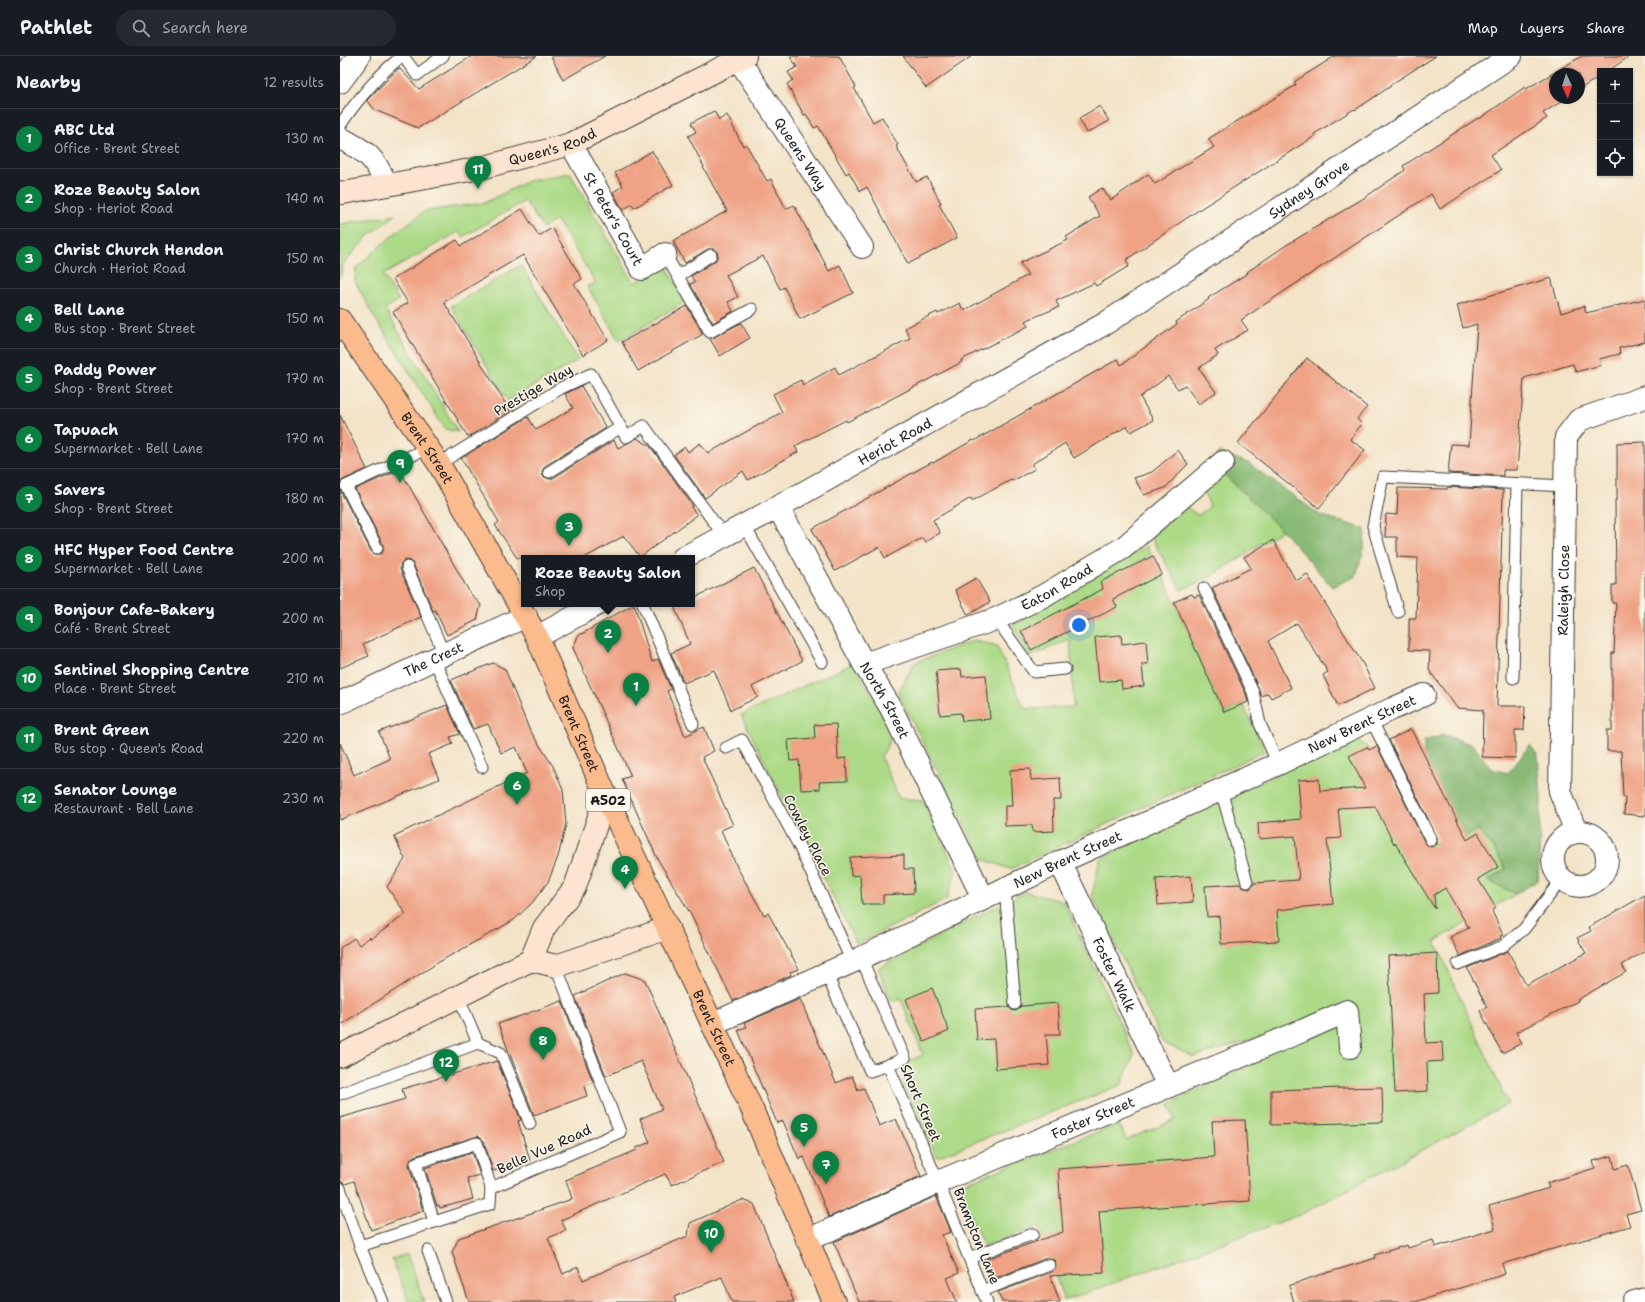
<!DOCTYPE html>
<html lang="en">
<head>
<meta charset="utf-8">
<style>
  body { margin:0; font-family:"Shantell Sans",sans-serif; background:#242831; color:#f1f3f6 }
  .controls { position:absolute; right:12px; top:12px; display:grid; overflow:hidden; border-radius:0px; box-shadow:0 1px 3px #0004 }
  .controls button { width:36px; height:36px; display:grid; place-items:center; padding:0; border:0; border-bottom:1px solid #363941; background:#171b24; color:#f1f3f6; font:20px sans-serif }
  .compass { position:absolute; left:1209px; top:12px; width:36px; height:36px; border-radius:50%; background:#171b24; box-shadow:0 1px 3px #0004; rotate:176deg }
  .you { position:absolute; left:739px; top:569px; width:14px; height:14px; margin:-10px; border:3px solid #fff; border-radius:50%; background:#1a73e8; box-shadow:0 0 0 6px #1a73e833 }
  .badge { display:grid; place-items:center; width:26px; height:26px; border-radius:50%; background:#0b8043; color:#fff; font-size:13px; font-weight:700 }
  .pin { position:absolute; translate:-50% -33px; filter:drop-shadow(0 1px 2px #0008) }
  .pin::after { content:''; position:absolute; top:21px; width:14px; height:12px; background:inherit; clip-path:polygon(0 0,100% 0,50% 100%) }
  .popup { position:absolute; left:181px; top:499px; width:174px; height:52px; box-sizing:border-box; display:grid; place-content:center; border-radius:0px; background:#171b24; filter:drop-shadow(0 1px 3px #0005); font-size:13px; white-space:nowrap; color:#9ea1a6 }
  .popup b { font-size:15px; color:#f1f3f6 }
  .popup::after { content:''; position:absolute; left:50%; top:100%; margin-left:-8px; border:8px solid transparent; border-top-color:#171b24 }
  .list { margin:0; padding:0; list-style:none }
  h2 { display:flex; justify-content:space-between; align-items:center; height:52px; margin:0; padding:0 16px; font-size:17px }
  h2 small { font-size:13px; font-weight:400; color:#9ea1a6 }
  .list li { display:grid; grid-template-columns:26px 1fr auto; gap:12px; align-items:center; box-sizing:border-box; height:60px; padding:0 16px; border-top:1px solid #363941 }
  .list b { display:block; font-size:15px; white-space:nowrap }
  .list p { margin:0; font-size:13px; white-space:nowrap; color:#9ea1a6 }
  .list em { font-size:13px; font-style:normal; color:#9ea1a6 }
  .icon { flex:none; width:22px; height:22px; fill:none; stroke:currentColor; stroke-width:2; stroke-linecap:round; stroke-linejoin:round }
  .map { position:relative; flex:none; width:1305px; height:1246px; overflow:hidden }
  header { display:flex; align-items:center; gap:24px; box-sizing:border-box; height:56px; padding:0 20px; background:#171b24; border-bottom:1px solid #363941 }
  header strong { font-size:19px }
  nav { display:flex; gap:22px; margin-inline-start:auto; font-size:14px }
  .search { width:280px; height:36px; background:#242831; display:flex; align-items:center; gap:10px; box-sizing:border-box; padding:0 14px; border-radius:22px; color:#9ea1a6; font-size:15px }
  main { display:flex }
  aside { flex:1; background:#171b24 }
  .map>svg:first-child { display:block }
  .green { fill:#acda87; stroke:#647b52 }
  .forest { fill:#89ba74; stroke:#526b48 }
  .building { fill:#efa284 }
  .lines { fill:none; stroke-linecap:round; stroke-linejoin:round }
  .lane-casing { stroke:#3c3a36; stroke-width:13 }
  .street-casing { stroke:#3c3a36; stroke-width:24 }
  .secondary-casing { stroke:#3c3a36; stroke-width:24 }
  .primary-casing { stroke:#3c3a36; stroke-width:24 }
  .lane { stroke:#fff; stroke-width:11 }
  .street { stroke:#fff; stroke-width:22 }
  .secondary { stroke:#fde4d1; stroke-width:22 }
  .primary { stroke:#fbbb8d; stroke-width:22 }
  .labels { text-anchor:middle; stroke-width:3; stroke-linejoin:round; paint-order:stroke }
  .shield { fill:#fbf7ec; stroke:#5f5e5a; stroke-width:1 }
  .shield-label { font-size:13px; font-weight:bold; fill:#1c1c1c }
  .street-label { font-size:14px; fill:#1c1c1c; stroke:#fbf7ec }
</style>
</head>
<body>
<header>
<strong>Pathlet</strong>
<div class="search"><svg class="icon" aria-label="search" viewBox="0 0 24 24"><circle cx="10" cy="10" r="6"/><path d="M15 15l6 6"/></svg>Search here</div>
<nav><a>Map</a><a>Layers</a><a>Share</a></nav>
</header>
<main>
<aside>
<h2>Nearby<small>12 results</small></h2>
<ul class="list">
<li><span class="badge">1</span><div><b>ABC Ltd</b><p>Office · Brent Street</p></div><em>130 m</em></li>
<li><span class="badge">2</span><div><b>Roze Beauty Salon</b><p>Shop · Heriot Road</p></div><em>140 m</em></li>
<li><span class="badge">3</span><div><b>Christ Church Hendon</b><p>Church · Heriot Road</p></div><em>150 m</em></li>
<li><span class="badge">4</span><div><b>Bell Lane</b><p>Bus stop · Brent Street</p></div><em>150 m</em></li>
<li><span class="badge">5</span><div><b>Paddy Power</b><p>Shop · Brent Street</p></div><em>170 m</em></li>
<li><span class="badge">6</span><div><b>Tapuach</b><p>Supermarket · Bell Lane</p></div><em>170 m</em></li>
<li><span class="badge">7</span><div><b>Savers</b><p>Shop · Brent Street</p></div><em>180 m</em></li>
<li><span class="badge">8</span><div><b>HFC Hyper Food Centre</b><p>Supermarket · Bell Lane</p></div><em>200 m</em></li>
<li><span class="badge">9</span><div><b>Bonjour Cafe-Bakery</b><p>Café · Brent Street</p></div><em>200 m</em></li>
<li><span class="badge">10</span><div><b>Sentinel Shopping Centre</b><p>Place · Brent Street</p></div><em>210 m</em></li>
<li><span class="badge">11</span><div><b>Brent Green</b><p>Bus stop · Queen's Road</p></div><em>220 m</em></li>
<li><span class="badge">12</span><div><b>Senator Lounge</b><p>Restaurant · Bell Lane</p></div><em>230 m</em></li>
</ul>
</aside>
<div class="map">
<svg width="1305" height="1246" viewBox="0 0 1305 1246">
  <rect width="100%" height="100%" fill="#fbf7ec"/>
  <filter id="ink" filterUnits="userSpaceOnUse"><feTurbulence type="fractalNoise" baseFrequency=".025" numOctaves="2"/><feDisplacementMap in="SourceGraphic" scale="8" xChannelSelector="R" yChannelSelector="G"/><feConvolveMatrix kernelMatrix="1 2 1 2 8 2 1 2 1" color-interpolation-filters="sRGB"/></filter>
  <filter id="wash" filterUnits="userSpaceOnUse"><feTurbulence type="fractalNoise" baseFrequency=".012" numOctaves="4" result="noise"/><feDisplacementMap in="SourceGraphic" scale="16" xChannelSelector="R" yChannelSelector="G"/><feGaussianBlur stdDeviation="0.9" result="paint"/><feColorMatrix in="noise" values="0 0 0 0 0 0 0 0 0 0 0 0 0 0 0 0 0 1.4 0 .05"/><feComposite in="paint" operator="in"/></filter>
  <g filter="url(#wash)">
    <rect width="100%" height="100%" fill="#f3e3c7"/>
    <g class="green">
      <polygon points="230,117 294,227 326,209 345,246 279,285 247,230 256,227 217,164 203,172 185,145 123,181 118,176 43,219 59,244 45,253 118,376 105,373 33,259 15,225 16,212 54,178 85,155 144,147 190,124"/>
      <polygon points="55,159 28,180 3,208 0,222 0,168"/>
      <polygon points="181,209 238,304 168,345 111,250"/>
      <polygon points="880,414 942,474 869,522 841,534 811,481 845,450 858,459 870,451 862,430"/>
      <polygon points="806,490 822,518 884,656 903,648 925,695 670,813 642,803 558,637 574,607 635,584 657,590 685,653 734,651 730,583 689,601 673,569"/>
      <polygon points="514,607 554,678 541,701 559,742 583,744 616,814 607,843 517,888 401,659"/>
      <polygon points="1015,683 1027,691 1072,778 1081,793 1106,781 1122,783 1137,773 1152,790 1166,813 1147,824 1176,838 1095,885 1168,1048 962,1158 724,1245 699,1170 644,1190 617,1130 779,1068 786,1084 835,1064 829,1048 927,1000 921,981 854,1001 823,987 752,839 760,803 859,754"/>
      <polygon points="686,836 724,846 794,998 781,1029 597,1101 563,1029 566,1006 583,999 561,943 552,946 538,912 635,861"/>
      <polygon points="67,1198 84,1246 69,1246 52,1203"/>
    </g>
    <g class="forest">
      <polygon points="879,396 908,407 980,459 1025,473 1024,492 1016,520 992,531 942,474 872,406"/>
      <polygon points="1104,679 1133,689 1151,713 1168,717 1190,689 1198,700 1201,741 1198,824 1176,838 1147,824 1166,813 1152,790 1138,773 1122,783 1084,715 1084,685"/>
    </g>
    <g id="blocks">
      <g class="building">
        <polygon points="132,0 197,0 78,72 35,54 27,44 59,12 79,33"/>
        <polygon points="211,0 265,0 223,24"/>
        <polygon points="450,0 499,0 516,31 514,32 533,66 542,61 558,89 556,90 576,126 587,121 601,147 599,148 617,182 568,208 527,131 520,135 509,116 506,118 478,70 474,72 466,58 464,59 447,28 453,24 448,16 457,11"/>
        <polygon points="563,0 632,0 586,32"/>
        <polygon points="995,0 1096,0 1050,29 1051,30 1015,54 1014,53 974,78 975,80 860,153 786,204 789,210 756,230 754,227 716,245 719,251 685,265 688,270 621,304 622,306 507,366 506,364 455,390 458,396 408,424 403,415 365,442 334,399 345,391 348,396 360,387 368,397 442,356 433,338 461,324 463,329 495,311 499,319 570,282 565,272 597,256 598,258 620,247 623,255 688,219 680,207 728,184 726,181 760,160 748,141 762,132 771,144 808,118 815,128 874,91 868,83 956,29 954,26"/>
        <polygon points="1242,0 1290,0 1268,15 1260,15 1260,20 1239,34 1239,18 1215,18 1215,42 1227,42 1203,57 1207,62 1151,99 1161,114 1100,153 1091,138 901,264 908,274 875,294 878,299 859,312 876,336 859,348 845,329 838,333 828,320 800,341 813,364 791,376 787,370 734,402 725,387 692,408 695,413 672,425 671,424 632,445 631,442 593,464 600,477 585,486 582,482 545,502 539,491 495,515 472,473 592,406 593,407 633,384 634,385 778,303 781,309 837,268 836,266 869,243 868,242 908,217 907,216 945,190 1024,142 1065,114 1063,110 1138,62 1139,63 1185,31 1186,33"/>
        <polygon points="760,50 769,65 747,77 739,62"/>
        <polygon points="374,55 379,64 387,59 403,90 406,88 427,125 431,123 446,153 454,149 489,215 500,209 513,237 460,263 444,231 440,233 423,200 386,219 398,241 388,246 393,255 373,267 350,228 355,226 351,220 375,205 378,199 377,196 374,193 368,193 345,207 333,185 387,155 363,111 364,111 348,80 356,76 351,67"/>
        <polygon points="312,95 333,129 294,152 292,148 283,154 273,136 283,130 275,117"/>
        <polygon points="182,153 199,180 212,172 242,223 234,228 268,284 243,299 183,199 104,246 170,355 128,381 53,256 68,247 53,223 117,184 121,190"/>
        <polygon points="1211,222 1221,257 1244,250 1246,257 1305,243 1305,286 1279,292 1280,298 1259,303 1261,309 1236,316 1233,308 1184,322 1177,414 1163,414 1163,420 1108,417 1111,388 1129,389 1137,268 1123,272 1117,249"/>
        <polygon points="347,250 363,278 298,315 282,286"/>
        <polygon points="401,267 410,282 380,300 370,283"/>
        <polygon points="967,302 1027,351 1017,363 1022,368 1010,383 1025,394 979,452 898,387"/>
        <polygon points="241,330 266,372 205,410 202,416 203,420 209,423 213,422 274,384 278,392 297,382 310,390 353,450 351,451 357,459 300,501 284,480 244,502 177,502 155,469 159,466 121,402 188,361 196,374 233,352 225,338"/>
        <polygon points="0,359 27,413 3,424 0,427"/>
        <polygon points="1305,386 1305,760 1284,758 1285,741 1283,741 1281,695 1267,695 1267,674 1272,674 1272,597 1274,597 1276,547 1272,547 1272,529 1276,529 1275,444 1277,444 1277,387"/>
        <polygon points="838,394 848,408 825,432 804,439 794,422 812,416"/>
        <polygon points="60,414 130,537 141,549 137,564 107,579 95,554 93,555 73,508 71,505 65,504 61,507 60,513 81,561 23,588 29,600 0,612 0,434 31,495 34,498 40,498 43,496 43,489 15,433"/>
        <polygon points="1108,431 1163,434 1157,650 1185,650 1184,674 1175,674 1175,702 1142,701 1143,654 1117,652 1089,614 1090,595 1069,594 1069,562 1076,562 1078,502 1057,501 1057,481 1045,481 1046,458 1057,459 1058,432 1107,433"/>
        <polygon points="933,484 956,525 967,518 1023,608 1035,632 998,650 983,619 988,616 957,567 928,585 951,632 931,642 928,637 921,640 919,633 872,532 911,512 904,501"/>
        <polygon points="813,500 822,518 773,543 777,551 691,594 681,575 763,533 760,526"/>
        <polygon points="414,512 462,605 412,631 418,641 391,654 374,614 344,627 331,597 350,588 333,548 352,548 352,543"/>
        <polygon points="636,522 650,546 628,559 615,534"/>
        <polygon points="852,538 854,541 859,539 906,638 908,646 884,656 834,546"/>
        <polygon points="294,548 312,606 318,603 331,633 327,635 345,680 364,671 374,695 362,701 393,769 381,774 397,811 424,859 428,857 459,913 450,916 451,919 393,945 350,857 317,802 282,723 291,720 233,592 238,580"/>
        <polygon points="781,579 782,588 806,585 808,608 802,608 804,630 782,633 781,624 759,626 755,581"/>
        <polygon points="153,607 165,613 189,673 213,710 223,734 226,768 218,801 208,826 192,847 174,864 99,906 0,969 0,892 14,882 19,889 30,881 31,883 66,858 47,831 65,803 54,780 187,717 176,691 161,697 148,668 133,673 111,624"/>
        <polygon points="621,613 622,621 646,619 650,663 622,665 621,657 600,659 596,615"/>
        <polygon points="107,649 120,678 110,681 113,688 88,698 99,723 0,764 0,687 14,719 50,703 39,676"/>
        <polygon points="496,668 498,703 506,702 507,725 479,726 480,733 461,734 459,704 450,705 448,684 475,682 474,669"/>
        <polygon points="1071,673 1127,784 1138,777 1158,811 1138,823 1156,852 1152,855 1163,879 1160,880 1161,882 1120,900 1110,881 1129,872 1105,832 1094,839 1095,853 1055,787 1054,788 1035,750 998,752 1001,782 987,783 993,848 937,854 939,885 881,888 879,860 867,861 865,830 900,828 902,831 909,833 912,831 914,827 959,824 955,780 919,783 918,767 961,763 958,724 979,723 980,735 1025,732 1009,700 1027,691 1029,694 1037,690 1085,787 1091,791 1097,788 1097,781 1049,684"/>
        <polygon points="690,713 691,724 720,722 721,744 713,744 714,775 693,776 692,769 665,770 665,750 672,750 670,714"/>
        <polygon points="564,799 564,813 573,813 574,837 543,839 543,848 522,848 520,819 511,820 510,801"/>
        <polygon points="851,820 853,846 818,849 816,823"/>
        <polygon points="1305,839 1305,895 1282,909 1286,916 1237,944 1238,945 1176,976 1182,987 1162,997 1140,955 1147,951 1127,912 1168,895 1186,929 1246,897 1237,882 1251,875 1249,871"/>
        <polygon points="1097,897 1098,937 1084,938 1086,987 1102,986 1103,1005 1087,1006 1088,1035 1055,1037 1048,900"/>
        <polygon points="285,917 305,924 384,1106 332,1129 325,1118 221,1164 226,1174 208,1182 223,1218 238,1211 243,1224 348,1180 350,1167 402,1144 414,1148 454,1246 392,1246 382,1221 334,1241 336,1246 129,1246 112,1196 119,1182 232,1143 226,1124 297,1094 296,1092 310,1086 300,1063 322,1053 301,1005 266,1020 235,940"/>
        <polygon points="592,932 609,975 584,986 566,943"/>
        <polygon points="460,943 496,1027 512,1020 518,1034 524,1032 539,1070 556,1063 581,1120 489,1161 464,1101 459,1103 443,1065 437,1067 398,974 406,971 404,967"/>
        <polygon points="222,945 253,1026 244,1030 247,1040 194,1059 158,968"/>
        <polygon points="718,947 720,978 706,978 709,1009 656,1013 654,983 637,984 635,953 669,951 672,954 675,955 679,953 682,950"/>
        <polygon points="157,1005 181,1064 178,1065 190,1104 153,1115 144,1085 138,1080 74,1100 71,1103 69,1109 83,1155 31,1174 14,1125 5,1128 0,1125 0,1062 65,1043 62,1033"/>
        <polygon points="1042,1031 1043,1066 931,1069 931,1034"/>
        <polygon points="905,1064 910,1145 759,1155 764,1217 710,1220 720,1246 662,1246 658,1236 712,1216 716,1210 714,1204 707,1202 653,1223 651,1222 644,1204 723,1176 718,1113 874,1101 872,1065"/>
        <polygon points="132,1096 140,1119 127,1122 133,1143 100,1152 99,1149 97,1150 85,1112"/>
        <polygon points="1272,1100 1275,1113 1288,1109 1301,1154 1286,1158 1290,1170 1162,1208 1165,1218 1075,1246 954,1246 949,1230 973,1221 1036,1202 1035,1199 1067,1189 1068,1192 1093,1184 1095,1191 1155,1173 1149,1150 1209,1132 1207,1127 1255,1112 1253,1105"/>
        <polygon points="596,1140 611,1176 602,1179 619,1217 607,1222 617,1246 519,1246 494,1186"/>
      </g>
    </g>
  </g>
  <g filter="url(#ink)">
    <use href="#blocks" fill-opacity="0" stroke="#3c3a36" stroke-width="1"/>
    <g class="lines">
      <defs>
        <g id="lane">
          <polyline points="63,0 77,19 103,0"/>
          <path d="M0,70C12,50 43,13 63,0"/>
          <polyline points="325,198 370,276 412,253"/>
          <polyline points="338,220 371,199"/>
          <polyline points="99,408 221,332 251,318 286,381 304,370 384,480"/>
          <polyline points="209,416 281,371"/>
          <polyline points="404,469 482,606"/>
          <polyline points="37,492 6,430 88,392"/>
          <polyline points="67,511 104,598"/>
          <polyline points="864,532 913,636 920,668 938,708"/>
          <polyline points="303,548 353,668"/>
          <polyline points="1058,556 1033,470 1043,421 1225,430"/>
          <polyline points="656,563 694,616 725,613"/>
          <polyline points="94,603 142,711"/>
          <polyline points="1173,622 1177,428"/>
          <polyline points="1031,663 1091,784"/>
          <polyline points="386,692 402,684 459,790 512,906"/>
          <polyline points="881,734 907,826"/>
          <polyline points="665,833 675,948"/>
          <polyline points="521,902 565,1002 548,1009 598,1126 647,1246"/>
          <polyline points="1118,908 1163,890 1184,873 1221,824"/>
          <polyline points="486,917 530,1015 548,1009"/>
          <polyline points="118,940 138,987"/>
          <polyline points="0,1038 138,987 161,997 190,1068"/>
          <polyline points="0,1132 20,1190 150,1148 151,1132 280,1076 216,910"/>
          <polyline points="94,1166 76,1107 137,1087 151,1132"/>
          <polyline points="20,1190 43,1246"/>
          <polyline points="88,1195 106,1246"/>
          <polyline points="629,1202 693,1178"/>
          <polyline points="642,1235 709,1209"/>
        </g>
        <g id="street">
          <path id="s1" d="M399,4L522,191"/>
          <polyline points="0,26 19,0"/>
          <path d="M0,82C29,97 33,100 47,129"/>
          <path id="s2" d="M231,88L302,213L325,198"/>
          <path id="s3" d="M438,451L524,608L551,652L643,842"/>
          <path id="s4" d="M343,502L438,451L766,267L1171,0"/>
          <polyline points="197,581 258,548"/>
          <path id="s5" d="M524,608L656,563L703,540L783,492L883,406"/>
          <path id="s6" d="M0,647L186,560"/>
          <circle cx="1240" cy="803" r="27"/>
          <path id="s7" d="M1236,776L1220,735L1226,381L1239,364L1305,341"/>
          <path id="s8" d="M720,806L828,1030"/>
          <path id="s9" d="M372,968L521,902L720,806L938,708L1052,653L1084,639"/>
          <path id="s10" d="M467,1184L598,1126L962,975L1007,955L1010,991"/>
          <polyline points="1294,1246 1305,1243"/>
        </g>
        <g id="secondary">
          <path id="s11" d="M0,136L3,137L141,112L231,88L405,0"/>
          <polyline points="191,904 216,910 328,872"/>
          <polyline points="0,1000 191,904 204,872 235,831 266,740"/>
        </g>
        <g id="primary">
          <path id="s12" d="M0,264L99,408L197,581L266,740L411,1051L494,1246"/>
        </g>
      </defs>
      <use href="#lane" class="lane-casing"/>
      <use href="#street" class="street-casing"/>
      <use href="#secondary" class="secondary-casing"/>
      <use href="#primary" class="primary-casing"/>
      <use href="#lane" class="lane"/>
      <use href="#street" class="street"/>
      <use href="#secondary" class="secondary"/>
      <use href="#primary" class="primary"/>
    </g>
  </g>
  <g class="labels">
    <rect class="shield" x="246" y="733" width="44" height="22" rx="3"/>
    <g class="shield-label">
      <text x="268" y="749">A502</text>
    </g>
    <g class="street-label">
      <text dy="5" stroke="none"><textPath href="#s11" startOffset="218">Queen's Road</textPath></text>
      <text dy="5" stroke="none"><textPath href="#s1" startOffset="112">Queens Way</textPath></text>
      <text dy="5" stroke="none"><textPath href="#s4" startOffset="727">Sydney Grove</textPath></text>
      <text dy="5" stroke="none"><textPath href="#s2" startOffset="86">St Peter's Court</textPath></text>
      <text transform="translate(193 334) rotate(-30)" y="5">Prestige Way</text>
      <text dy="5" stroke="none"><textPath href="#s4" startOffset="242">Heriot Road</textPath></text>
      <text dy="5" stroke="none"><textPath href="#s12" startOffset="155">Brent Street</textPath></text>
      <text dy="5" stroke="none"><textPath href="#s5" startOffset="208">Eaton Road</textPath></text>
      <text dy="5" stroke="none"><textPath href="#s7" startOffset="245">Raleigh Close</textPath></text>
      <text dy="5" stroke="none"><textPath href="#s6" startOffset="103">The Crest</textPath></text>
      <text dy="5" stroke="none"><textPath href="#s3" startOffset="221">North Street</textPath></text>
      <text dy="5" stroke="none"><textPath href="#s9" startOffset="716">New Brent Street</textPath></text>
      <text dy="5" stroke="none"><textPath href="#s12" startOffset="479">Brent Street</textPath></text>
      <text transform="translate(468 779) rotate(63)" y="5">Cowley Place</text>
      <text dy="5" stroke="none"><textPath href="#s9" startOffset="392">New Brent Street</textPath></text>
      <text dy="5" stroke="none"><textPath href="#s8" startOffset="125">Foster Walk</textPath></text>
      <text dy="5" stroke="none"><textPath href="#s12" startOffset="803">Brent Street</textPath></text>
      <text transform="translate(581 1047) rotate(67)" y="5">Short Street</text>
      <text dy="5" stroke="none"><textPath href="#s10" startOffset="311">Foster Street</textPath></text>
      <text transform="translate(204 1093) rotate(-24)" y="5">Belle Vue Road</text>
      <text transform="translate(637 1180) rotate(68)" y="5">Brampton Lane</text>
    </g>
  </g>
</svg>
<div class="controls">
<button>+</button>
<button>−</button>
<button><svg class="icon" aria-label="locate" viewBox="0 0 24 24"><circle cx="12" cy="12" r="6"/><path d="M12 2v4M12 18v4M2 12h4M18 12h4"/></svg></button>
</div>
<svg class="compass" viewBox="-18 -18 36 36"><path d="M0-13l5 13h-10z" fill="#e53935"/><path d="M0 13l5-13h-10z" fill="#9ea1a6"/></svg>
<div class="you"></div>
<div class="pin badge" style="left:296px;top:650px">1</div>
<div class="pin badge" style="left:268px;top:597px">2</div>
<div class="popup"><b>Roze Beauty Salon</b>Shop</div>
<div class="pin badge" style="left:229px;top:490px">3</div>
<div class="pin badge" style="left:285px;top:833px">4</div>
<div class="pin badge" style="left:464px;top:1091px">5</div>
<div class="pin badge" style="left:177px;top:749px">6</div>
<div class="pin badge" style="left:486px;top:1128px">7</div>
<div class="pin badge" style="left:203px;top:1004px">8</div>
<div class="pin badge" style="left:60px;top:427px">9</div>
<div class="pin badge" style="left:371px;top:1197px">10</div>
<div class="pin badge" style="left:138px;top:133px">11</div>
<div class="pin badge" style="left:106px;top:1026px">12</div>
</div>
</main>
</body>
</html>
